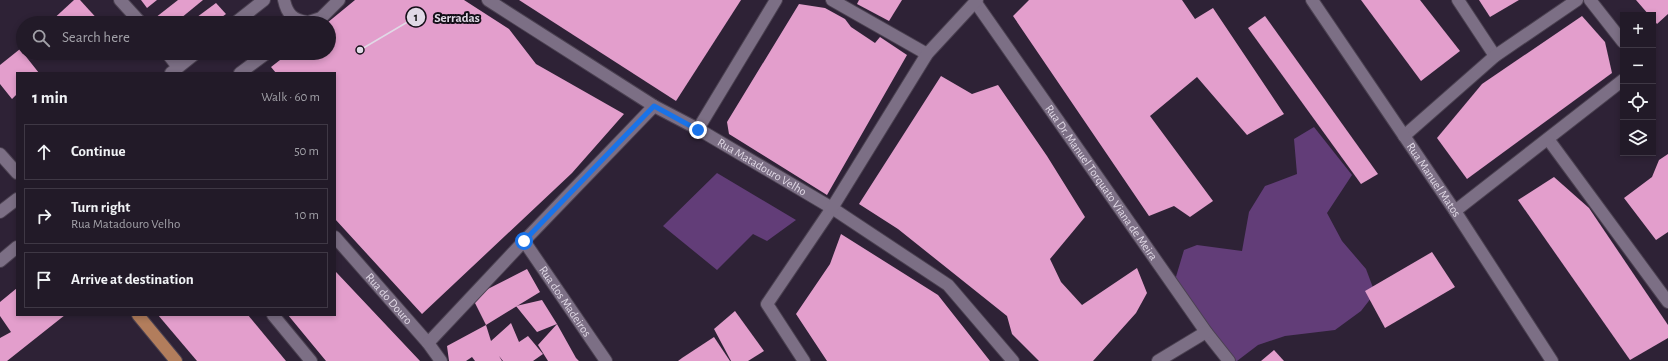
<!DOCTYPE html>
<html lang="en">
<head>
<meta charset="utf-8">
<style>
  body { margin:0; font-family:"Alegreya Sans",sans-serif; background:#2e2734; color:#f1f3f6 }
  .controls { position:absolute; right:12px; top:12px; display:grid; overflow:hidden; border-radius:0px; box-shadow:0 2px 6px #0003 }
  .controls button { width:36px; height:36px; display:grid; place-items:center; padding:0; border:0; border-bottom:1px solid #3f3845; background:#221a28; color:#f1f3f6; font:20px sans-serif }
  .stop { position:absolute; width:12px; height:12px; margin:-9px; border:3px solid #1a73e8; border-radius:50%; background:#fff }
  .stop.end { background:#1a73e8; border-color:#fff; box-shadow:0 1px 4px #0008 }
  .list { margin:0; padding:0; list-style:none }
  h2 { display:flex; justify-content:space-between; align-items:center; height:52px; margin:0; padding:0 16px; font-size:17px }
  h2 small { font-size:13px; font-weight:400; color:#a2a1a8 }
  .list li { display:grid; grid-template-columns:26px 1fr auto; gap:12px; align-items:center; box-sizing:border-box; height:56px; margin:0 8px 8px; padding:0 8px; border:1px solid #3f3845; border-radius:0px }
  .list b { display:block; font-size:15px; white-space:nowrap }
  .list p { margin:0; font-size:13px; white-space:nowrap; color:#a2a1a8 }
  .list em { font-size:13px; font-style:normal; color:#a2a1a8 }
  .icon { flex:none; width:22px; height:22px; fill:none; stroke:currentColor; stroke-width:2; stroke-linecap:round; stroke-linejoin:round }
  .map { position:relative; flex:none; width:1668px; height:361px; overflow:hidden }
  .search { position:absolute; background:#221a28; box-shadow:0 2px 6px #0003; left:16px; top:16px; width:320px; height:44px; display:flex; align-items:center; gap:10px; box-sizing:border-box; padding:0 14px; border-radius:22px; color:#a2a1a8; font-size:15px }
  .panel { position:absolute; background:#221a28; box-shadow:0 2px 6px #0003; left:16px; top:72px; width:320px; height:244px; border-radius:0px }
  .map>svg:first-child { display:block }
  .green { fill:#623d78 }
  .building { fill:#e39ecc }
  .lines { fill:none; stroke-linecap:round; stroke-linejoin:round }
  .lane-casing { stroke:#4b4151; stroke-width:14 }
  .street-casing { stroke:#4b4151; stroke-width:14 }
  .secondary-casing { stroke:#4b4151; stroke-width:14 }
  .primary-casing { stroke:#4b4151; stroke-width:14 }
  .lane { stroke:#7c6f85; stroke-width:12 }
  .street { stroke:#7c6f85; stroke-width:12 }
  .secondary { stroke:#7c6f85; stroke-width:12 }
  .primary { stroke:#b27d5c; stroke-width:12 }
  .route { stroke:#1a73e8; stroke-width:5 }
  .labels { text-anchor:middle; stroke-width:4; stroke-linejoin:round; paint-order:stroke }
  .street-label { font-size:12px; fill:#e1d9e6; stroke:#130e17 }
  .leader { fill:none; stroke:#e1d9e6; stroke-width:1.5 }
  .callout-dot { fill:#e1d9e6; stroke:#130e17; stroke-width:1.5 }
  .mark-label { font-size:12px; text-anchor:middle; font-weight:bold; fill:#111 }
  .callout-label { font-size:13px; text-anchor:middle; font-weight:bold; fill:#e1d9e6; stroke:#130e17; stroke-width:4; stroke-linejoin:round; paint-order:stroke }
</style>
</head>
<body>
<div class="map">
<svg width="1668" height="361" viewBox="0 0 1668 361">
  <rect width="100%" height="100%" fill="#2e2236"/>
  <g class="green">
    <polygon points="1314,127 1352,175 1327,213 1342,241 1366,269 1375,293 1361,311 1335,330 1285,336 1258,345 1237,361 1233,361 1175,280 1184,250 1197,245 1242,251 1249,212 1265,186 1297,174 1294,139"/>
    <polygon points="717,173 796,220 767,241 753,234 717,270 663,226"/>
  </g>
  <g class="building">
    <polygon points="74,0 80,0 101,23 49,23"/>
    <polygon points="141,0 157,0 147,8"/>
    <polygon points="178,0 203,0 175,23 159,23 155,18"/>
    <polygon points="355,0 464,0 509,29 536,64 624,114 572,173 422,314 335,219 335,73 276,73 271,67 289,53 329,53 329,23 327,23"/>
    <polygon points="519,0 741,0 676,101"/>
    <polygon points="859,0 902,0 889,21 857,4"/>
    <polygon points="1029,0 1182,0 1195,19 1213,8 1284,114 1247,135 1197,77 1150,116 1213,201 1190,217 1174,206 1149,216 1013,16"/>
    <polygon points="1361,0 1420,0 1460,51 1421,81"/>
    <polygon points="1479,0 1519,0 1490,17"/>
    <polygon points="1636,0 1668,0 1668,14 1657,24 1653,19 1653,15 1649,15"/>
    <polygon points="216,3 226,14 214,23 189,23"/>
    <polygon points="799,4 825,8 845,19 851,27 875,43 880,37 907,55 827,195 729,134 727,122"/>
    <polygon points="1265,16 1378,174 1361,184 1248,28"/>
    <polygon points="1582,16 1605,42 1612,73 1467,179 1437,138 1482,84"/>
    <polygon points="20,49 39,73 17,73 17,94 12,99 0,84 0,65"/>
    <polygon points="941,76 972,94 998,85 1047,156 1085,217 1050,259 1061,282 1082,305 1137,268 1147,293 1136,313 1093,361 1039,361 1012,334 1007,316 898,229 859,204"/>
    <polygon points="1668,154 1668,232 1656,240 1624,198 1652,177 1659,160"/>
    <polygon points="1554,177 1589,208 1668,325 1668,338 1630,360 1518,200"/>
    <polygon points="841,234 938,295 990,361 827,361 796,314 830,264"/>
    <polygon points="1432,252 1455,287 1385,328 1365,291"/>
    <polygon points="527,269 540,292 486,325 491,341 511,323 519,342 528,336 543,354 533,361 503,361 499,356 502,361 475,361 472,357 466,361 449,361 447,346 486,325 472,297"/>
    <polygon points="335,271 337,273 420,361 326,361 288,315 335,315"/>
    <polygon points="17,288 17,315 65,315 7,361 0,361 0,338 11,332 0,316 0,302"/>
    <polygon points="542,300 557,324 576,358 579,361 548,361 538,345 557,324 537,332 516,306"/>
    <polygon points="735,311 764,351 748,361 731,361 714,329"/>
    <polygon points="158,315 248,315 286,361 197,361"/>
    <polygon points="714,337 730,361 678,361 682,358"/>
    <polygon points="1274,350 1284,361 1261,361"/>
  </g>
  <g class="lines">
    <defs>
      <g id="lane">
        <polyline points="1590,0 1623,42"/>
        <polyline points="1548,139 1668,302"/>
        <polyline points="1455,211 1623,80"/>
      </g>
      <g id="street">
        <polyline points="120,0 141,23"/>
        <path id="s1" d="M488,0L654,106L698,129L832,208L948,285L1013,361"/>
        <polyline points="832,0 927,54"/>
        <polyline points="1458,0 1495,56"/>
        <path id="s2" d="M976,3L1206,332L1229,361"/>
        <polyline points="167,53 178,67"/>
        <polyline points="698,129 776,0"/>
        <polyline points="1404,136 1495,56 1577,0"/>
        <polyline points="0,154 17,173"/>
        <path id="s3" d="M335,237L428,343L441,361"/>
        <path id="s4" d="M524,241L606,361"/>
        <polyline points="273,315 311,361"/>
        <polyline points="428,343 524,241 654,106"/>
        <polyline points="804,361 767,304 832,208 927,54 977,0"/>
        <polyline points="1158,361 1206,332"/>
      </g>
      <g id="secondary">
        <path d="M284,0C287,14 293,20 307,22"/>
        <path id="s5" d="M1312,0L1455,211L1552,361"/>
        <polyline points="235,23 264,0"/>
        <polyline points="306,23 321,18 339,0"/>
        <polyline points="171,73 196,53"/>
        <polyline points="240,73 267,53"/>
        <polyline points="0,212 17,199"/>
        <polyline points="0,261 17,247"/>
      </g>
      <polyline id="primary" points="138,315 176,361"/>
    </defs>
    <use href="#lane" class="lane-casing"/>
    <use href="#street" class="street-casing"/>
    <use href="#secondary" class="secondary-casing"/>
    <use href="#primary" class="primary-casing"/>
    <use href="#lane" class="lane"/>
    <use href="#street" class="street"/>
    <use href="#secondary" class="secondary"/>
    <use href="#primary" class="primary"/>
  </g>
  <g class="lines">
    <polyline class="route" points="524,241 654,106 698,130"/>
  </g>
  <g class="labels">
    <g class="street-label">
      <text dy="4" stroke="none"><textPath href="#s1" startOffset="321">Rua Matadouro Velho</textPath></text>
      <text dy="4" stroke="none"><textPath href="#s5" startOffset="217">Rua Manuel Matos</textPath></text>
      <text dy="4" stroke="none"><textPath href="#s2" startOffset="219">Rua Dr. Manuel Torquato Viana de Meira</textPath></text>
      <text dy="4" stroke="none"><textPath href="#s3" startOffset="82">Rua do Douro</textPath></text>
      <text dy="4" stroke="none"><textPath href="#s4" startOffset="73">Rua dos Madeiros</textPath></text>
    </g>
  </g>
  <path class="leader" d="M360 50L416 17"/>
  <g class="callout-dot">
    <circle cx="360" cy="50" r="4"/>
    <circle cx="416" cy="17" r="10"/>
  </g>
  <g class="mark-label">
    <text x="416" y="21">1</text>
  </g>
  <g class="callout-label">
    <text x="457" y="22">Serradas</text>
  </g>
</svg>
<div class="controls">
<button>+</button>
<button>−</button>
<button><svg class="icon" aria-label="locate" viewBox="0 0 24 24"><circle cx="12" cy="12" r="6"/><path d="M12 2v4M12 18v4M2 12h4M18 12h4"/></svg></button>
<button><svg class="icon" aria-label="layers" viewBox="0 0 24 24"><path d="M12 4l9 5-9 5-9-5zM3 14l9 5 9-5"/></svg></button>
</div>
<div class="stop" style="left:524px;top:241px"></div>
<div class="stop end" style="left:698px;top:130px"></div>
<div class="search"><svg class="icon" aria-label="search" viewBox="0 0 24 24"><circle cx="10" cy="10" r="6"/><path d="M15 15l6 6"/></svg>Search here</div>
<section class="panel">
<h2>1 min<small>Walk · 60 m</small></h2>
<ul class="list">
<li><svg class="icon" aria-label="ahead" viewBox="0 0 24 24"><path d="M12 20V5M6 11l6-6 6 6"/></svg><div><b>Continue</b></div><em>50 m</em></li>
<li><svg class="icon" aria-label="right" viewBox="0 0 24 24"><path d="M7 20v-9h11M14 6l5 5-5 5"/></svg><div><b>Turn right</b><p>Rua Matadouro Velho</p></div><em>10 m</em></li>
<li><svg class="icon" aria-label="arrive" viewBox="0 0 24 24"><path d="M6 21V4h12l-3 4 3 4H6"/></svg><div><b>Arrive at destination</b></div></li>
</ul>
</section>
</div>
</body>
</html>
